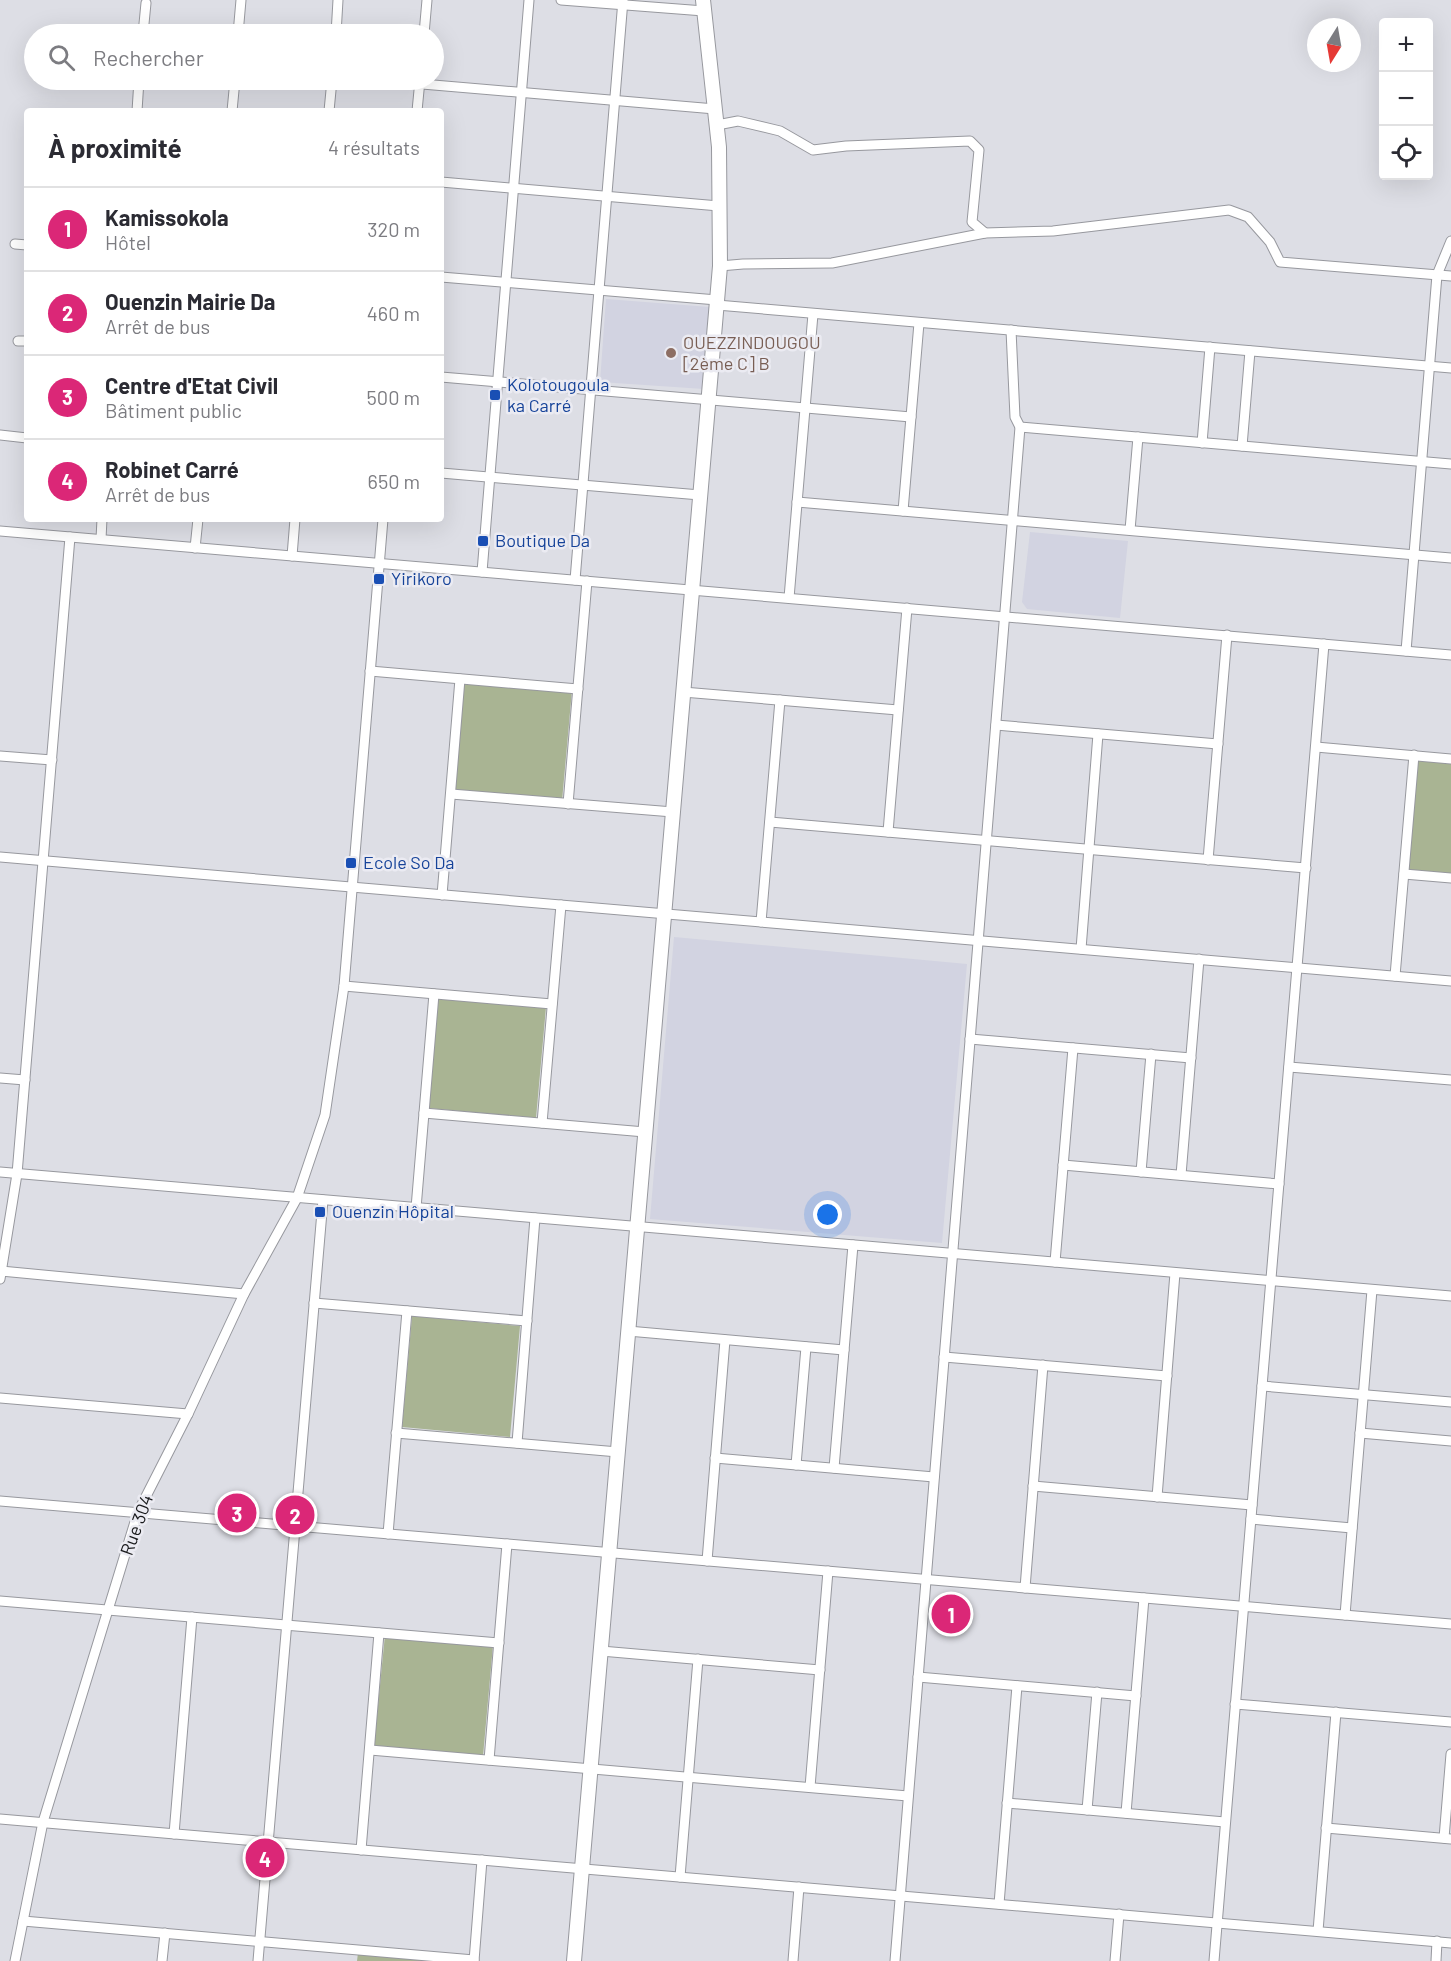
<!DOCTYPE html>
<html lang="fr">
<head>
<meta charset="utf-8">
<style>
  body { margin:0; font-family:Barlow,sans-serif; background:#f2f2f3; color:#2b2b33 }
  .controls { position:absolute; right:18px; top:18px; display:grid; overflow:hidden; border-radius:6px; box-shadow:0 6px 24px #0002 }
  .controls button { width:54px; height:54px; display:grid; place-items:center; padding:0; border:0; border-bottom:2px solid #e1e1e2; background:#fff; color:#2b2b33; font:30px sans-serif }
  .compass { position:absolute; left:1307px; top:18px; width:54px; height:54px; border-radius:50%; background:#fff; box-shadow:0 6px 24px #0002; rotate:191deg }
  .you { position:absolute; left:828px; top:1215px; width:21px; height:21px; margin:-15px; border:4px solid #fff; border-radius:50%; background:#1a73e8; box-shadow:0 0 0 9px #1a73e833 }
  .badge { display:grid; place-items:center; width:39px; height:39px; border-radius:50%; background:#db2777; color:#fff; font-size:20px; font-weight:700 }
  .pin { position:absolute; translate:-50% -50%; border:3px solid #fff; box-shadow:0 2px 6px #0006 }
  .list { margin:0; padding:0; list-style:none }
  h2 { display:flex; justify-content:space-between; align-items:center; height:78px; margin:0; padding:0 24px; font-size:26px }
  h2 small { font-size:20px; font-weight:400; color:#7c7c81 }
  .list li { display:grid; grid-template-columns:39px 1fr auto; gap:18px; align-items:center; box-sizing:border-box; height:84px; padding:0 24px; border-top:2px solid #e1e1e2 }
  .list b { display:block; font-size:22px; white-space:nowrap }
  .list p { margin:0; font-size:20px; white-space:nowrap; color:#7c7c81 }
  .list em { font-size:20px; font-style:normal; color:#7c7c81 }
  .icon { flex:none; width:33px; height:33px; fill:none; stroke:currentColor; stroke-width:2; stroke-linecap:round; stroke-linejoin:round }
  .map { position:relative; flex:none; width:1451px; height:1961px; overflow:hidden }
  .search { position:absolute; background:#fff; box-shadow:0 6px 24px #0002; left:24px; top:24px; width:420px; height:66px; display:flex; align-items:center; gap:15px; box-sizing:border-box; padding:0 21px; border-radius:33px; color:#7c7c81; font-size:22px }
  .panel { position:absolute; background:#fff; box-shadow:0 6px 24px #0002; left:24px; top:108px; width:420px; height:414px; border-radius:6px }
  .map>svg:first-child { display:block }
  .built { fill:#d2d3e1 }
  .green { fill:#a9b493 }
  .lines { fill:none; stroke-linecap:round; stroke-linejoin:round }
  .street-casing { stroke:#97989e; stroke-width:11 }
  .secondary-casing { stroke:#97989e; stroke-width:16 }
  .street { stroke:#fff; stroke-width:9 }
  .secondary { stroke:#fff; stroke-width:14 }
  .education-dot { fill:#8d6e63; stroke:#ebebf2; stroke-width:2 }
  .transit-dot { fill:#1a4fb4; stroke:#ebebf2; stroke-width:2 }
  .labels { text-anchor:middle; stroke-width:5; stroke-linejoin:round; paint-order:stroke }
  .education-label { font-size:18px; fill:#785e54; stroke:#ebebf2; text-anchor:start }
  .transit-label { font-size:18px; fill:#164399; stroke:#ebebf2; text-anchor:start }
  .street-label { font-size:18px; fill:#17181a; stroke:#ebebf2 }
</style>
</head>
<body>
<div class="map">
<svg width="1451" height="1961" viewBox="0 0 1451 1961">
  <rect width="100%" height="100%" fill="#dddee5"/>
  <g class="built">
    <polygon points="606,299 710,307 704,389 600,382"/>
    <polygon points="1030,532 1128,541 1120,618 1027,609 1022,602"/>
    <polygon points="674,937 967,964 942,1243 650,1219"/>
  </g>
  <g class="green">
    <polygon points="464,680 572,690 562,801 454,791"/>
    <polygon points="1417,759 1451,762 1451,874 1406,870"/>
    <polygon points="438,997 546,1007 536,1118 427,1108"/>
    <polygon points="412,1316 520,1326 510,1437 402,1427"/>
    <polygon points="385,1635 493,1645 483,1756 374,1746"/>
    <polygon points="358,1953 446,1961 357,1961"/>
  </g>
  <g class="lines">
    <defs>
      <g id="street">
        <polyline points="561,0 704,11"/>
        <polyline points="143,34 146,3"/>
        <polyline points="238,34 241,0"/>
        <polyline points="336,34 338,0"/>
        <polyline points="424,34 427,0"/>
        <polyline points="375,80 715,109"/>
        <polyline points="137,111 139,80"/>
        <polyline points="232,111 235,80"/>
        <polyline points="329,111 332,80"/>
        <polyline points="417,111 420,80"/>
        <polyline points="717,125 738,121 780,131 813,150 846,146 970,141 979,150 972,222 985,233"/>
        <polyline points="441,182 719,206"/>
        <polyline points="15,244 27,245"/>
        <polyline points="720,266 743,264 832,263 985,233 1053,231 1229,210 1248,217 1270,242 1280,262 1451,276"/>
        <polyline points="441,277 717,300"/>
        <polyline points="717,305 1451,368"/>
        <polyline points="18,341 27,341"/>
        <polyline points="441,377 911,417"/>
        <polyline points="1020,427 1451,464"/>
        <polyline points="0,435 27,438"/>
        <polyline points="1202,443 1210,347"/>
        <polyline points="1242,446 1250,351"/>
        <polyline points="441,473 700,495"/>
        <polyline points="797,502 1451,558"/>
        <polyline points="903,511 919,323"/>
        <polyline points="1130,530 1138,437"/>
        <polyline points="0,531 1451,655"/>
        <polyline points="101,539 102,519"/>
        <polyline points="195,548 198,519"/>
        <polyline points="292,556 295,519"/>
        <polyline points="482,572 529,0"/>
        <polyline points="575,580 623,0"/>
        <polyline points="789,598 813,314"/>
        <polyline points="1406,651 1437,275 1451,241"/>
        <polyline points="370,671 578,689"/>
        <polyline points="683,692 898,710"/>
        <polyline points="996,725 1218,744"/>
        <polyline points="1316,747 1451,759"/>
        <polyline points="0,756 52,760"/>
        <polyline points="451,794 673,812"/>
        <polyline points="568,804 587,581"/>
        <polyline points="770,822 1306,868"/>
        <polyline points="888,832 907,608"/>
        <polyline points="0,857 1451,981"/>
        <polyline points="1208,860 1227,635"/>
        <polyline points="1404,874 1451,878"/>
        <polyline points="442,895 460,679"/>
        <polyline points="761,922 780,700"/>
        <polyline points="1081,949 1098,734"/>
        <polyline points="1395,976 1414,755"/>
        <polyline points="344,986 552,1004"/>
        <polyline points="970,1039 1191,1058"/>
        <polyline points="1289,1067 1451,1080"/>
        <polyline points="0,1078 25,1080"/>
        <polyline points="424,1113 645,1132"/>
        <polyline points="542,1123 561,905"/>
        <polyline points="1063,1165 1279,1184"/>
        <polyline points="0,1172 1451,1296"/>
        <polyline points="1141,1172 1151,1054"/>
        <polyline points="1181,1175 1199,959"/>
        <polyline points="416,1208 434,994"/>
        <polyline points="1055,1262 1073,1048"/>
        <polyline points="1,1271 244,1294"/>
        <polyline points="0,1279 17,1174 70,537"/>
        <polyline points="314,1303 527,1321"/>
        <polyline points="628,1331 844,1350"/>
        <polyline points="944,1357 1167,1376"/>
        <polyline points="1262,1386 1451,1402"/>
        <polyline points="0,1398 188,1414"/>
        <polyline points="396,1433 618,1452"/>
        <polyline points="1360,1433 1451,1441"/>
        <polyline points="517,1443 535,1218"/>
        <polyline points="715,1458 934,1477"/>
        <polyline points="796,1465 806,1347"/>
        <polyline points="834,1468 853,1245"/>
        <polyline points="1033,1486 1252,1505"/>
        <polyline points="1157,1497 1175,1273"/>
        <polyline points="0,1501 1451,1624"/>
        <polyline points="1251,1519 1352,1528"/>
        <polyline points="388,1534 407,1311"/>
        <polyline points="707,1561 725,1340"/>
        <polyline points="1025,1588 1043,1365"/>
        <polyline points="0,1601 499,1643"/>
        <polyline points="1345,1615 1372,1290"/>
        <polyline points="601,1651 820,1670"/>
        <polyline points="918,1677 1136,1696"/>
        <polyline points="1235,1704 1451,1722"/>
        <polyline points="370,1750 908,1796"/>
        <polyline points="489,1760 507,1544"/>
        <polyline points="810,1787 828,1571"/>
        <polyline points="1007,1803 1225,1822"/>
        <polyline points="1087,1810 1097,1692"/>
        <polyline points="1126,1813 1144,1598"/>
        <polyline points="0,1819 1451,1943"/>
        <polyline points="1326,1828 1451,1839"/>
        <polyline points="174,1834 192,1617"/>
        <polyline points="1444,1838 1451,1754"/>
        <polyline points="361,1850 379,1633"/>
        <polyline points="680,1877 698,1659"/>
        <polyline points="999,1904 1017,1686"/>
        <polyline points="23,1921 474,1960"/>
        <polyline points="1318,1931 1336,1712"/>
        <polyline points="15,1961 43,1822 138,1512 188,1414 244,1294 297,1198 325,1115 344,986 383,519"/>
        <polyline points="162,1961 165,1933"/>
        <polyline points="258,1961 323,1200"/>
        <polyline points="474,1961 482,1860"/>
        <polyline points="793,1961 799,1887"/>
        <polyline points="895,1961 1020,427 1015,417 1011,330"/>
        <polyline points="1115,1961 1119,1914"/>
        <polyline points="1214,1961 1324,644"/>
        <polyline points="1436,1961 1437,1941"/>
      </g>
      <polyline id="secondary" points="574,1961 720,266 719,147 703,0"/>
    </defs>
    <use href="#street" class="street-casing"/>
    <use href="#secondary" class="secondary-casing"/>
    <use href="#street" class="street"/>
    <use href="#secondary" class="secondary"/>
  </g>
  <circle class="education-dot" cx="671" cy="353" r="6"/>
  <g class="transit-dot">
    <rect x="489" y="389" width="12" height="12" rx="3"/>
    <rect x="477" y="535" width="12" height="12" rx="3"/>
    <rect x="373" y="573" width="12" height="12" rx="3"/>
    <rect x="345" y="857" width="12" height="12" rx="3"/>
    <rect x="314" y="1206" width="12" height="12" rx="3"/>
  </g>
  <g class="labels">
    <g class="education-label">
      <text x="683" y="349">OUEZZINDOUGOU<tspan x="683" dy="21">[2ème C] B</tspan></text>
    </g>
    <g class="transit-label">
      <text x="507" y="391">Kolotougoula<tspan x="507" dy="21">ka Carré</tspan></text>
      <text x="495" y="547">Boutique Da</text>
      <text x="391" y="585">Yirikoro</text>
      <text x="363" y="869">Ecole So Da</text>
      <text x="332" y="1218">Ouenzin Hôpital</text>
    </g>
    <g class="street-label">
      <text transform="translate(137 1525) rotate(-70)" y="6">Rue 304</text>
    </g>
  </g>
</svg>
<div class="controls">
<button>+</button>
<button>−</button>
<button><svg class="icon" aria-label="locate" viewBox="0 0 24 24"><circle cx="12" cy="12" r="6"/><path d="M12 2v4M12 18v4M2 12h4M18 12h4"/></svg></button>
</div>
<svg class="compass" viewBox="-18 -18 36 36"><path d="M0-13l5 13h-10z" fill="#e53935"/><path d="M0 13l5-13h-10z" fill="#7c7c81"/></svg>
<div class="you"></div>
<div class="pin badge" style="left:951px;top:1614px">1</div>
<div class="pin badge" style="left:295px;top:1515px">2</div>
<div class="pin badge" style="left:237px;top:1513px">3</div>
<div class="pin badge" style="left:265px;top:1858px">4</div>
<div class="search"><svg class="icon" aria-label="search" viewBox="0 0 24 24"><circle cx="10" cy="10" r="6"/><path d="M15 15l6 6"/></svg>Rechercher</div>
<section class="panel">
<h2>À proximité<small>4 résultats</small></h2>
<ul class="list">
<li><span class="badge">1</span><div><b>Kamissokola</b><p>Hôtel</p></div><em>320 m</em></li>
<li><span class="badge">2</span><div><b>Ouenzin Mairie Da</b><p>Arrêt de bus</p></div><em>460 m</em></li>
<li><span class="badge">3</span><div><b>Centre d'Etat Civil</b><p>Bâtiment public</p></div><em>500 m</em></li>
<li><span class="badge">4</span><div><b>Robinet Carré</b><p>Arrêt de bus</p></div><em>650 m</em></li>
</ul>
</section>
</div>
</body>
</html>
